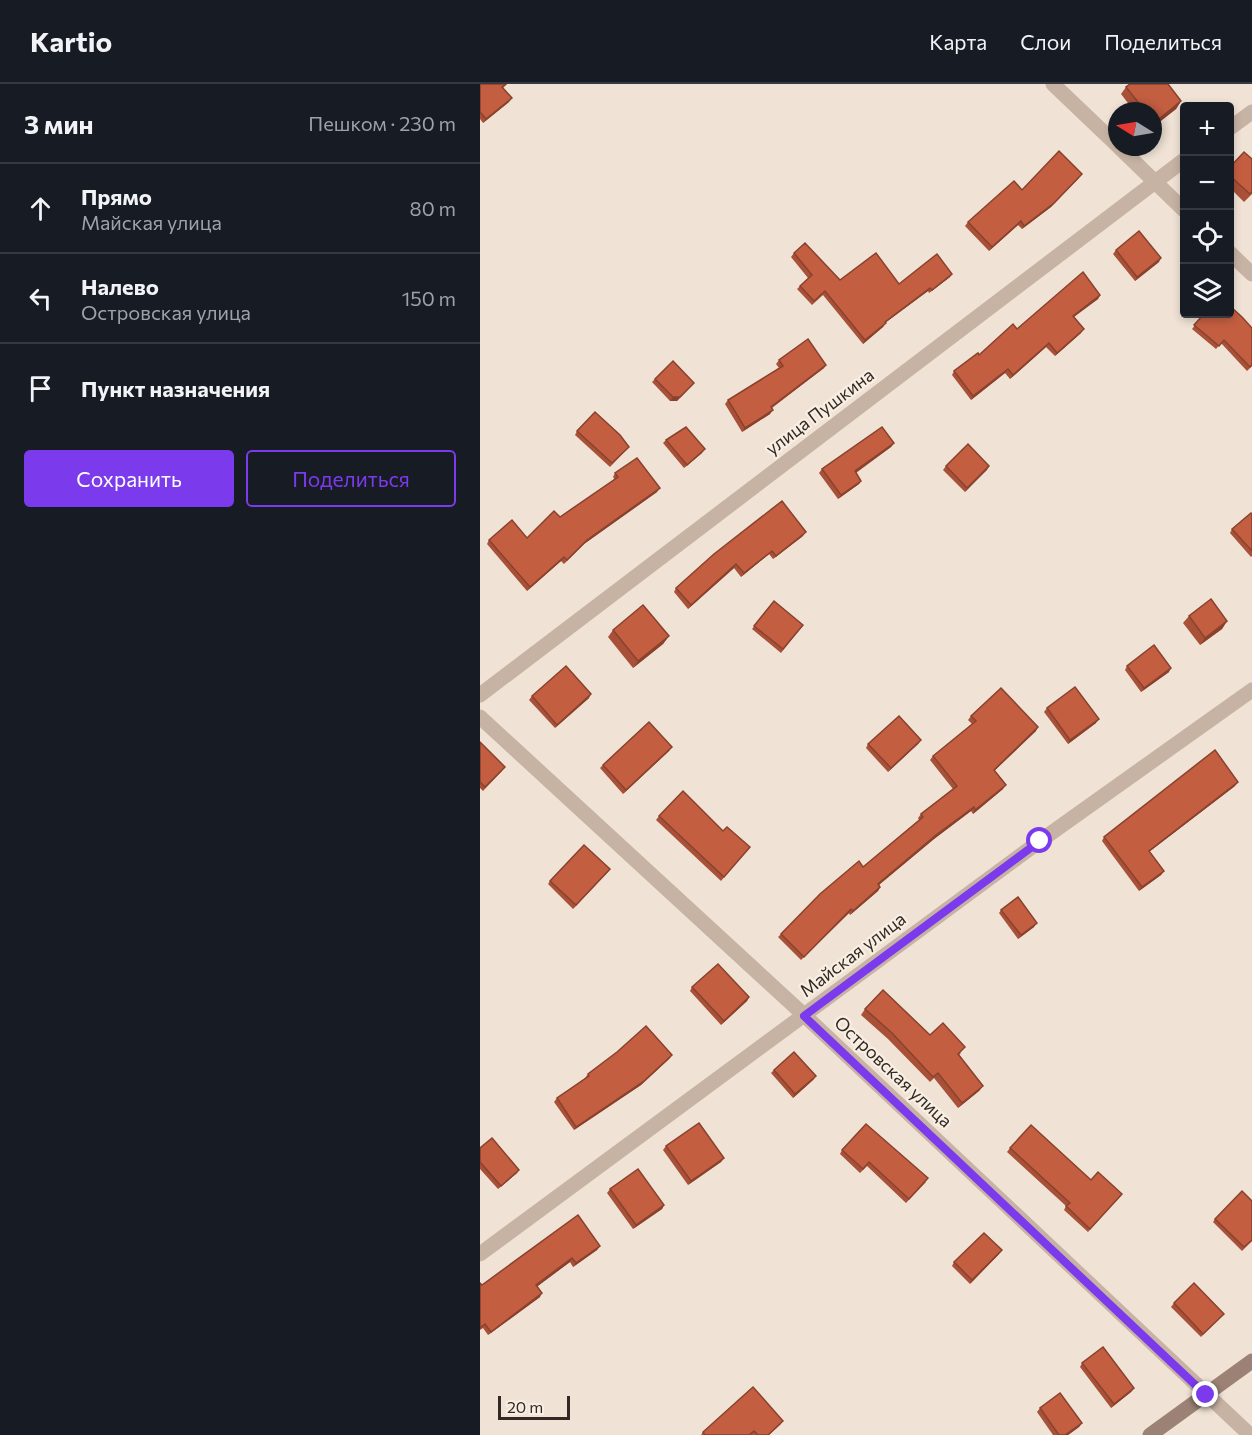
<!DOCTYPE html>
<html lang="ru">
<head>
<meta charset="utf-8">
<style>
  body { margin:0; font-family:Commissioner,sans-serif; background:#20242c; color:#f1f3f6 }
  .controls { position:absolute; right:18px; top:18px; display:grid; overflow:hidden; border-radius:6px; box-shadow:0 3px 9px #0003 }
  .controls button { width:54px; height:54px; display:grid; place-items:center; padding:0; border:0; border-bottom:2px solid #363941; background:#171b24; color:#f1f3f6; font:30px sans-serif }
  .compass { position:absolute; left:628px; top:18px; width:54px; height:54px; border-radius:50%; background:#171b24; box-shadow:0 3px 9px #0003; rotate:281deg }
  .scale { position:absolute; left:18px; bottom:15px; width:72px; box-sizing:border-box; padding-left:6px; border:3px solid #322925; border-top:0; font-size:16px; line-height:21px; white-space:nowrap; color:#322925; -webkit-text-stroke:4px #f8eee2; paint-order:stroke }
  .stop { position:absolute; width:18px; height:18px; margin:-14px; border:4px solid #7c3aed; border-radius:50%; background:#fff }
  .stop.end { background:#7c3aed; border-color:#fff; box-shadow:0 2px 6px #0008 }
  .list { margin:0; padding:0; list-style:none }
  h2 { display:flex; justify-content:space-between; align-items:center; height:78px; margin:0; padding:0 24px; font-size:26px }
  h2 small { font-size:20px; font-weight:400; color:#9ea1a6 }
  .list li { display:grid; grid-template-columns:39px 1fr auto; gap:18px; align-items:center; box-sizing:border-box; height:90px; padding:0 24px; border-top:2px solid #363941 }
  .list b { display:block; font-size:22px; white-space:nowrap }
  .list p { margin:0; font-size:20px; white-space:nowrap; color:#9ea1a6 }
  .list em { font-size:20px; font-style:normal; color:#9ea1a6 }
  .actions { display:flex; gap:12px; padding:18px 24px }
  .actions a { flex:1; padding:14px 0; border:2px solid #7c3aed; border-radius:6px; text-align:center; font-size:21px; color:#7c3aed }
  .actions .main { background:#7c3aed; color:#fff }
  .icon { flex:none; width:33px; height:33px; fill:none; stroke:currentColor; stroke-width:2; stroke-linecap:round; stroke-linejoin:round }
  .map { position:relative; flex:none; width:772px; height:1351px; overflow:hidden }
  header { display:flex; align-items:center; gap:36px; box-sizing:border-box; height:84px; padding:0 30px; background:#171b24; border-bottom:2px solid #363941 }
  header strong { font-size:28px }
  nav { display:flex; gap:33px; margin-inline-start:auto; font-size:21px }
  main { display:flex }
  aside { flex:1; background:#171b24 }
  .map>svg:first-child { display:block }
  .lines { fill:none; stroke-linecap:round; stroke-linejoin:round }
  .minor { stroke:#c7b3a3; stroke-width:15 }
  .tertiary { stroke:#c7b3a3; stroke-width:15 }
  .secondary { stroke:#9b8275; stroke-width:15 }
  .wall { fill:#a95138 }
  .shaded-wall { fill:#89422e }
  .building { fill:#c45e41; stroke:#89422e; stroke-width:1.5 }
  .route { stroke:#7c3aed; stroke-width:8 }
  .labels { text-anchor:middle; stroke-width:4.5; stroke-linejoin:round; paint-order:stroke }
  .street-label { font-size:18px; fill:#322925; stroke:#f8eee2 }
</style>
</head>
<body>
<header>
<strong>Kartio</strong>
<nav><a>Карта</a><a>Слои</a><a>Поделиться</a></nav>
</header>
<main>
<aside>
<h2>3 мин<small>Пешком · 230 m</small></h2>
<ul class="list">
<li><svg class="icon" aria-label="ahead" viewBox="0 0 24 24"><path d="M12 20V5M6 11l6-6 6 6"/></svg><div><b>Прямо</b><p>Майская улица</p></div><em>80 m</em></li>
<li><svg class="icon" aria-label="left" viewBox="0 0 24 24"><path d="M17 20v-9H6M10 6l-5 5 5 5"/></svg><div><b>Налево</b><p>Островская улица</p></div><em>150 m</em></li>
<li><svg class="icon" aria-label="arrive" viewBox="0 0 24 24"><path d="M6 21V4h12l-3 4 3 4H6"/></svg><div><b>Пункт назначения</b></div></li>
</ul>
<div class="actions"><a class="main">Сохранить</a><a>Поделиться</a></div>
</aside>
<div class="map">
<svg width="772" height="1351" viewBox="0 0 772 1351">
  <rect width="100%" height="100%" fill="#f0e3d6"/>
  <g class="lines">
    <g class="minor">
      <polyline points="750,44 772,28"/>
      <polyline points="0,611 704,76"/>
      <polyline points="0,633 324,931 770,1351"/>
      <polyline points="0,1170 560,757 772,606"/>
    </g>
    <g class="tertiary">
      <polyline points="573,0 637,61"/>
      <polyline points="639,63 704,126"/>
      <polyline points="750,169 772,190"/>
    </g>
    <polyline class="secondary" points="670,1351 772,1277"/>
  </g>
  <g class="wall">
    <polygon points="0,0 27,0 23,4 29,18 3,39 0,35"/>
    <polygon points="646,3 701,17 696,25 673,43 673,27 654,27 641,10"/>
    <polygon points="772,75 772,110 764,118 750,104 750,83"/>
    <polygon points="599,94 571,123 542,145 538,141 509,167 485,142 488,138 542,106"/>
    <polygon points="636,166 679,178 655,197 633,170"/>
    <polygon points="314,169 360,196 419,200 470,193 449,209 448,207 405,239 403,243 383,260 343,211 332,221 317,205 328,194 311,173"/>
    <polygon points="620,211 618,215 593,233 601,249 575,272 566,263 530,295 525,289 491,316 472,291 474,287 537,245"/>
    <polygon points="724,230 772,244 772,282 767,287 741,259 736,265 712,245"/>
    <polygon points="299,276 344,284 292,324 290,330 262,348 245,320 248,316 299,284 296,280"/>
    <polygon points="175,295 214,299 197,317 190,317 172,298"/>
    <polygon points="97,347 149,363 130,383 95,351"/>
    <polygon points="186,356 222,369 204,384 183,359"/>
    <polygon points="414,359 411,363 376,389 381,397 379,400 358,415 339,389 342,385"/>
    <polygon points="466,382 509,382 485,408 463,386"/>
    <polygon points="135,389 177,408 104,460 84,480 81,477 47,507 7,460 9,456 47,454 80,433 135,396 133,393"/>
    <polygon points="772,430 772,472 771,473 750,449 752,445"/>
    <polygon points="323,452 293,475 289,470 261,493 254,484 208,525 194,508 196,504"/>
    <polygon points="294,517 323,541 301,569 272,545"/>
    <polygon points="709,532 747,537 742,545 720,561 703,539"/>
    <polygon points="133,546 189,552 183,560 153,584 128,553"/>
    <polygon points="647,582 689,588 661,608 645,586"/>
    <polygon points="52,612 109,614 75,644 49,616"/>
    <polygon points="567,624 616,639 588,660 564,628"/>
    <polygon points="491,632 556,647 514,687 523,705 493,730 491,727 454,755 399,801 400,803 398,807 370,831 369,829 321,876 298,853 301,850 383,783 439,736 438,734 441,730 473,705 450,676 453,672 492,640 488,636"/>
    <polygon points="441,656 438,660 408,688 386,664 388,660"/>
    <polygon points="0,658 22,687 3,707 0,704"/>
    <polygon points="189,667 143,710 120,684 123,681"/>
    <polygon points="755,702 669,768 684,787 681,791 659,807 622,757 624,753"/>
    <polygon points="179,732 243,747 267,766 241,797 176,736"/>
    <polygon points="130,785 93,825 68,800 70,797"/>
    <polygon points="521,826 554,843 538,855 519,829"/>
    <polygon points="212,903 269,913 267,917 241,941 210,907"/>
    <polygon points="385,925 450,951 481,969 479,971 503,1002 499,1007 478,1024 454,994 450,998 408,955 381,931"/>
    <polygon points="192,971 189,975 161,1001 94,1046 74,1018 77,1014 105,994 108,990"/>
    <polygon points="294,986 336,992 333,996 313,1014 291,989"/>
    <polygon points="186,1062 244,1074 241,1078 208,1101 183,1066"/>
    <polygon points="0,1064 37,1089 18,1105 0,1085"/>
    <polygon points="530,1064 611,1096 642,1110 608,1148 584,1126 586,1122 527,1068"/>
    <polygon points="362,1066 446,1098 426,1119 387,1082 380,1089 360,1070"/>
    <polygon points="130,1105 184,1121 182,1125 153,1145 127,1109"/>
    <polygon points="772,1117 772,1157 762,1167 733,1138 735,1135"/>
    <polygon points="120,1162 117,1166 93,1183 90,1178 57,1202 60,1213 8,1251 3,1244 0,1246 0,1199 2,1201"/>
    <polygon points="519,1170 490,1200 472,1182 474,1178"/>
    <polygon points="694,1219 744,1230 721,1253 691,1223"/>
    <polygon points="602,1279 654,1304 651,1308 631,1324 600,1283"/>
    <polygon points="560,1324 602,1339 599,1343 588,1351 573,1351 557,1328"/>
    <polygon points="301,1340 289,1351 221,1351 223,1348"/>
  </g>
  <g class="shaded-wall">
    <polygon points="32,14 29,18 3,39 6,35"/>
    <polygon points="701,17 696,25 673,43 674,39"/>
    <polygon points="602,90 571,123 542,145 544,142"/>
    <polygon points="541,137 538,141 509,167 512,163"/>
    <polygon points="681,174 679,178 655,197 657,193"/>
    <polygon points="472,190 470,193 449,209 452,206"/>
    <polygon points="450,204 448,207 402,241 405,238"/>
    <polygon points="620,211 618,215 590,236 593,232"/>
    <polygon points="406,239 403,243 383,260 385,256"/>
    <polygon points="604,245 601,249 575,272 577,269"/>
    <polygon points="569,259 566,263 530,295 533,291"/>
    <polygon points="346,281 344,284 288,326 291,323"/>
    <polygon points="528,285 525,289 491,316 493,312"/>
    <polygon points="214,299 197,317 190,317 193,313"/>
    <polygon points="293,326 290,330 262,348 265,344"/>
    <polygon points="414,359 411,363 372,391 375,387"/>
    <polygon points="225,365 222,369 204,384 207,381"/>
    <polygon points="509,382 507,386 485,408 487,404"/>
    <polygon points="381,397 379,400 358,415 361,411"/>
    <polygon points="180,404 177,408 104,460 84,480 107,456"/>
    <polygon points="326,448 323,452 293,475 296,472"/>
    <polygon points="292,467 289,470 261,493 264,489"/>
    <polygon points="84,473 81,477 47,507 50,503"/>
    <polygon points="256,480 254,484 208,525 211,521"/>
    <polygon points="747,537 742,545 720,561 725,554"/>
    <polygon points="189,552 183,560 153,584 158,577"/>
    <polygon points="691,584 689,588 661,608 664,604"/>
    <polygon points="111,610 109,614 75,644 77,641"/>
    <polygon points="619,635 616,639 588,660 590,656"/>
    <polygon points="558,643 556,647 511,690 514,686"/>
    <polygon points="441,656 438,660 408,688 411,684"/>
    <polygon points="192,663 189,667 143,710 146,706"/>
    <polygon points="758,698 755,702 666,770 669,767"/>
    <polygon points="526,701 523,705 493,730 495,726"/>
    <polygon points="494,723 491,727 454,755 395,804 398,800 456,751"/>
    <polygon points="130,785 127,789 93,825 96,821"/>
    <polygon points="684,787 681,791 659,807 662,803"/>
    <polygon points="400,803 398,807 370,831 373,827"/>
    <polygon points="371,825 369,829 321,876 324,873"/>
    <polygon points="557,839 554,843 538,855 541,851"/>
    <polygon points="269,913 267,917 241,941 244,937"/>
    <polygon points="192,971 189,975 161,1001 94,1046 96,1043"/>
    <polygon points="336,992 333,996 313,1014 315,1010"/>
    <polygon points="503,1002 499,1007 478,1024 482,1019"/>
    <polygon points="244,1074 241,1078 208,1101 211,1097"/>
    <polygon points="39,1086 37,1089 18,1105 21,1102"/>
    <polygon points="184,1121 182,1125 153,1145 156,1141"/>
    <polygon points="120,1162 117,1166 93,1183 96,1179"/>
    <polygon points="522,1166 519,1170 490,1200 492,1196"/>
    <polygon points="92,1174 90,1178 54,1205 56,1201"/>
    <polygon points="62,1209 60,1213 8,1251 11,1248"/>
    <polygon points="654,1304 651,1308 631,1324 634,1320"/>
    <polygon points="602,1339 599,1343 588,1351 585,1351"/>
  </g>
  <g class="building">
    <polygon points="0,0 26,0 22,3 32,14 6,35 0,28"/>
    <polygon points="650,0 688,0 701,17 674,39 673,27 665,27 646,3"/>
    <polygon points="579,67 602,90 574,119 544,142 541,137 512,163 488,138 534,97 542,106"/>
    <polygon points="764,68 772,75 772,108 770,110 750,92 750,83"/>
    <polygon points="659,147 681,174 657,193 636,166"/>
    <polygon points="325,159 360,196 396,169 419,200 457,170 472,190 452,206 450,204 405,238 406,239 385,256 345,207 334,217 320,202 332,191 314,169"/>
    <polygon points="603,188 620,211 593,232 604,245 577,269 569,259 533,291 528,285 493,312 474,287 498,269 499,271 533,240 537,245"/>
    <polygon points="750,222 762,233 772,244 772,281 770,283 744,256 739,262 714,241 724,230 750,230"/>
    <polygon points="328,255 346,281 291,323 293,326 265,344 248,316 303,282 299,276"/>
    <polygon points="193,277 214,299 200,313 193,313 175,295"/>
    <polygon points="115,328 140,351 149,363 132,379 97,347"/>
    <polygon points="206,343 225,365 207,381 186,356"/>
    <polygon points="402,343 414,359 375,387 381,397 361,411 342,385"/>
    <polygon points="488,360 509,382 487,404 466,382"/>
    <polygon points="157,374 180,404 107,456 87,476 84,473 50,503 9,456 32,436 47,454 74,427 80,433 138,393 135,389"/>
    <polygon points="302,417 326,448 296,472 292,467 264,489 256,480 211,521 196,504 234,470"/>
    <polygon points="771,429 772,430 772,467 752,445"/>
    <polygon points="731,515 747,537 725,554 709,532"/>
    <polygon points="294,517 323,541 303,565 274,542"/>
    <polygon points="163,521 189,552 158,577 133,546"/>
    <polygon points="674,561 691,584 664,604 647,582"/>
    <polygon points="86,582 111,610 77,641 52,612"/>
    <polygon points="595,603 619,635 590,656 567,624"/>
    <polygon points="521,604 558,643 514,686 526,701 495,726 494,723 456,751 398,800 400,803 373,827 371,825 324,873 301,850 340,810 379,777 383,783 443,733 441,730 477,702 453,672 496,637 491,632"/>
    <polygon points="419,632 441,656 411,684 388,660"/>
    <polygon points="169,638 192,663 146,706 123,681"/>
    <polygon points="0,658 25,683 5,703 0,698"/>
    <polygon points="735,666 758,698 669,767 684,787 662,803 624,753"/>
    <polygon points="203,707 243,747 247,743 270,763 244,793 179,732"/>
    <polygon points="104,761 130,785 96,821 70,797"/>
    <polygon points="538,813 557,839 541,851 521,826"/>
    <polygon points="238,880 269,913 244,937 212,903"/>
    <polygon points="403,906 450,951 463,939 485,963 478,970 503,1002 482,1019 458,989 453,993 412,949 385,925"/>
    <polygon points="166,942 192,971 164,997 96,1043 77,1014 109,992 108,990 137,968"/>
    <polygon points="314,968 336,992 315,1010 294,986"/>
    <polygon points="219,1039 244,1074 211,1097 186,1062"/>
    <polygon points="386,1040 448,1094 429,1115 389,1078 383,1085 362,1066"/>
    <polygon points="551,1041 611,1096 618,1088 642,1110 610,1145 586,1122 590,1119 530,1064"/>
    <polygon points="12,1054 39,1086 21,1102 0,1078 0,1064"/>
    <polygon points="158,1085 184,1121 156,1141 130,1105"/>
    <polygon points="762,1107 772,1117 772,1156 764,1163 735,1135"/>
    <polygon points="98,1131 120,1162 96,1179 92,1174 56,1201 62,1209 11,1248 5,1240 0,1244 0,1199 2,1201"/>
    <polygon points="504,1149 522,1166 492,1196 474,1178"/>
    <polygon points="714,1199 744,1230 723,1250 694,1219"/>
    <polygon points="623,1263 654,1304 634,1320 602,1279"/>
    <polygon points="273,1303 303,1337 288,1351 278,1351 274,1347 269,1351 225,1351 223,1348"/>
    <polygon points="580,1309 602,1339 585,1351 579,1351 560,1324"/>
  </g>
  <g class="lines">
    <polyline class="route" points="560,757 324,932 726,1311"/>
  </g>
  <g class="labels">
    <g class="street-label">
      <text transform="translate(340 328) rotate(-37)" y="6">улица Пушкина</text>
      <text transform="translate(373 871) rotate(-37)" y="6">Майская улица</text>
      <text transform="translate(413 988) rotate(43)" y="6">Островская улица</text>
    </g>
  </g>
</svg>
<div class="controls">
<button>+</button>
<button>−</button>
<button><svg class="icon" aria-label="locate" viewBox="0 0 24 24"><circle cx="12" cy="12" r="6"/><path d="M12 2v4M12 18v4M2 12h4M18 12h4"/></svg></button>
<button><svg class="icon" aria-label="layers" viewBox="0 0 24 24"><path d="M12 4l9 5-9 5-9-5zM3 14l9 5 9-5"/></svg></button>
</div>
<svg class="compass" viewBox="-18 -18 36 36"><path d="M0-13l5 13h-10z" fill="#e53935"/><path d="M0 13l5-13h-10z" fill="#9ea1a6"/></svg>
<div class="scale">20 m</div>
<div class="stop" style="left:560px;top:757px"></div>
<div class="stop end" style="left:726px;top:1311px"></div>
</div>
</main>
</body>
</html>
